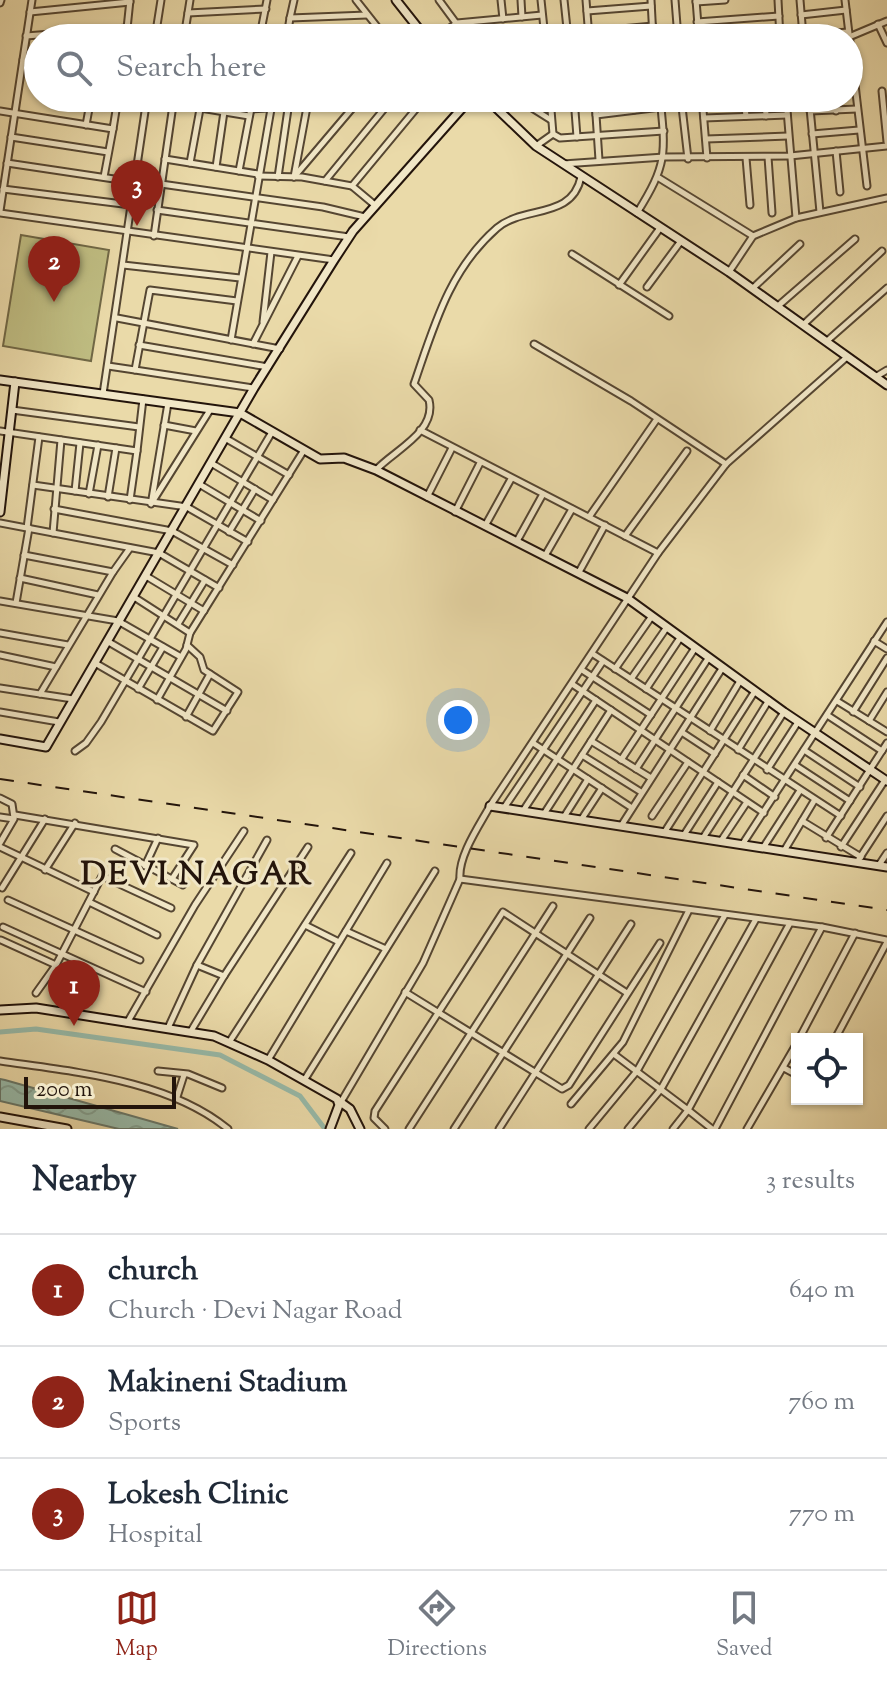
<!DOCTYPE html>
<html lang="en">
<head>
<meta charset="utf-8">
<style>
  body { margin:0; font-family:"Sorts Mill Goudy",serif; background:#f6f6f7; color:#1f2937 }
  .controls { position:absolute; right:24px; bottom:24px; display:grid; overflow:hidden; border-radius:0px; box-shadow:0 2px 6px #0004 }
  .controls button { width:72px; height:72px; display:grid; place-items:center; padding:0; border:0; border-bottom:2px solid #e0e1e3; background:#fff; color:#1f2937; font:40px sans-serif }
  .scale { position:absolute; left:24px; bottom:20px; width:152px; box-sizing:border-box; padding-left:8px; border:4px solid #23140b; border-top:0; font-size:22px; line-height:28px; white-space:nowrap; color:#23140b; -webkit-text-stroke:6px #f1e7c7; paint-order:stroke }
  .you { position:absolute; left:458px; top:720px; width:28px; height:28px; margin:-20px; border:6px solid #fff; border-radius:50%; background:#1a73e8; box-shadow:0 0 0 12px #1a73e833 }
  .badge { display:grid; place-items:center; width:52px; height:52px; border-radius:50%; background:#8f2418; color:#fff; font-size:26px; font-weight:700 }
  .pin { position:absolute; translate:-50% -66px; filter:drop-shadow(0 2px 4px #0008) }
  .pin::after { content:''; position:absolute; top:42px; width:28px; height:24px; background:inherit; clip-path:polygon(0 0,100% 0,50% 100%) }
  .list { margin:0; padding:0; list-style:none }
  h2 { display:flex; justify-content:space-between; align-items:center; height:104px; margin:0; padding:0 32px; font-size:34px }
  h2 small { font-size:26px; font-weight:400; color:#747a83 }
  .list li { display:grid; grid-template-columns:52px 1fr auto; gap:24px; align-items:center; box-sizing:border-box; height:112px; padding:0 32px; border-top:2px solid #e0e1e3 }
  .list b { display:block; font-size:30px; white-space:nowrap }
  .list p { margin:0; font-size:26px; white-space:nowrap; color:#747a83 }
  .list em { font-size:26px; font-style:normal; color:#747a83 }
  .icon { flex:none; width:44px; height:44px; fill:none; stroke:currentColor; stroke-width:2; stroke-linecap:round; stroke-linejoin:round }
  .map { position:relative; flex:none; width:887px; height:1129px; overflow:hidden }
  .search { position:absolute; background:#fff; box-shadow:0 2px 6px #0004; left:24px; right:24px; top:24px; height:88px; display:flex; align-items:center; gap:20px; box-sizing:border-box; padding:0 28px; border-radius:44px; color:#747a83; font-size:30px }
  .sheet { height:440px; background:#fff }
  nav { display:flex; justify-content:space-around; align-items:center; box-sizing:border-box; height:112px; border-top:2px solid #e0e1e3; background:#fff; font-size:22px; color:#747a83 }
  nav a { display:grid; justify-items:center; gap:4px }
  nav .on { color:#8f2418 }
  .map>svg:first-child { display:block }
  .grass { fill:#bfbd82; stroke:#716846; stroke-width:2 }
  .water { fill:url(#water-waves); stroke:#69786a; stroke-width:2 }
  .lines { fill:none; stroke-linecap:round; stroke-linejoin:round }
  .canal { stroke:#98bbaa; stroke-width:5 }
  .street-casing { stroke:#554632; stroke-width:9 }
  .secondary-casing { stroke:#23140b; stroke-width:11 }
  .street { stroke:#f1e7c7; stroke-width:5 }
  .secondary { stroke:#f1e7c7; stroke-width:7 }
  .rail { stroke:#23140b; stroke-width:2; stroke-dasharray:14 14; stroke-linecap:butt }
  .labels { text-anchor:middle; stroke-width:6; stroke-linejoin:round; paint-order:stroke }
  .district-label { font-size:32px; font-weight:bold; letter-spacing:2px; fill:#23140b; stroke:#f1e7c7 }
</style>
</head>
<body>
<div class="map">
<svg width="887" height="1129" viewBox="0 0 887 1129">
  <defs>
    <pattern id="water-waves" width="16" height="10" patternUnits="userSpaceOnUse" patternTransform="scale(2)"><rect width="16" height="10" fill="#98bbaa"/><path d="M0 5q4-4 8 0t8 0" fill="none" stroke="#83a091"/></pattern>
  </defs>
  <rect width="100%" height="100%" fill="#eadaa9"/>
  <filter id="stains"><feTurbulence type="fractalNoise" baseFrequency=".0025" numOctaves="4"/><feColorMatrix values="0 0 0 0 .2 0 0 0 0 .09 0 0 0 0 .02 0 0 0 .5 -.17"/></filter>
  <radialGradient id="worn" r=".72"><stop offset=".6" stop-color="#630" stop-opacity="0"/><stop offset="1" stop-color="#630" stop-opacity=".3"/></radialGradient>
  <polygon class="grass" points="21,235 109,250 91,361 3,346"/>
  <polygon class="water" points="0,1079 5,1080 178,1129 119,1129 0,1101"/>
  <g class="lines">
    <polyline class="canal" points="0,1032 36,1029 220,1055 300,1096 325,1129"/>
    <defs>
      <g id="street">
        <polyline points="294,0 290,18 367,15"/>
        <polyline points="356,0 386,38"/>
        <polyline points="439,0 467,38"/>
        <polyline points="501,0 503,19"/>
        <polyline points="521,0 522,17"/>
        <polyline points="541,0 545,38"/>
        <polyline points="564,0 568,38"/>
        <polyline points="586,0 589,38"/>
        <polyline points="651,0 653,38"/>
        <polyline points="675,0 678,38"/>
        <polyline points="696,0 699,38"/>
        <polyline points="778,0 780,38"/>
        <polyline points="800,0 803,36"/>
        <polyline points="845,0 867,186"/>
        <polyline points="696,2 725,0"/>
        <polyline points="0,3 1,0"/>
        <polyline points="587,11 651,6"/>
        <polyline points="30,12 130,2"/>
        <polyline points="188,13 266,9"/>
        <polyline points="801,15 846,10"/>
        <polyline points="697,22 779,16"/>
        <polyline points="878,24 887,43"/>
        <polyline points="589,32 653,26"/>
        <polyline points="184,34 260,36 267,0"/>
        <polyline points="26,36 127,28"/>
        <polyline points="287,36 380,31"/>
        <polyline points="287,37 290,18"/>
        <polyline points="849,37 887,21"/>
        <polyline points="126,38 130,0"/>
        <polyline points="155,38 161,0"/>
        <polyline points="184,38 190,0"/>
        <polyline points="436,38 457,23 542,15"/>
        <polyline points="512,38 544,34"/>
        <polyline points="774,38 848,32"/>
        <polyline points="23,60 38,60"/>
        <polyline points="882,91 887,142"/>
        <polyline points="516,98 551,120"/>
        <polyline points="550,98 553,134 560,138 664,131"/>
        <polyline points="574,98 577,137"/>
        <polyline points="594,98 596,115"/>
        <polyline points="634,98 634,110"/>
        <polyline points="681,98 688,159"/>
        <polyline points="702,98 707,158"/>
        <polyline points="744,98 746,116"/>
        <polyline points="765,98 766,116"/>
        <polyline points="786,98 796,218"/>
        <polyline points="809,98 820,212"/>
        <polyline points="835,98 836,111"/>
        <polyline points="146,99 249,116"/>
        <polyline points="250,109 357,103"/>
        <polyline points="0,111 113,129 118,98"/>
        <polyline points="810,111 857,109"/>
        <polyline points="704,118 787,115"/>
        <polyline points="86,125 91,98"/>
        <polyline points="812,134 859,130"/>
        <polyline points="11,137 108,152"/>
        <polyline points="706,139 788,136"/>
        <polyline points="536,146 553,134"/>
        <polyline points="836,151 840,192"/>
        <polyline points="768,157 772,213"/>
        <polyline points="746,158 750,205"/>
        <polyline points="165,159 258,174"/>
        <polyline points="599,160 596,115 661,107"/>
        <polyline points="7,163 134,182"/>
        <polyline points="190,163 200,109"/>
        <polyline points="563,164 664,157 790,156 887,146"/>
        <polyline points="216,167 226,98"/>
        <polyline points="239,171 253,98"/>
        <polyline points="258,176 302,177 352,186"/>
        <polyline points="104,177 113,129"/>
        <polyline points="278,177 288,109"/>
        <polyline points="294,177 361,98"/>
        <polyline points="294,177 307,107"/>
        <polyline points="659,178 753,236"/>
        <polyline points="325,181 393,98"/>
        <polyline points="161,184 323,207 365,217"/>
        <polyline points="3,189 131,205"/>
        <polyline points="376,206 352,186 425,98"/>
        <polyline points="157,210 349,237"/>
        <polyline points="0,211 32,0"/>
        <polyline points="0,213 334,260"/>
        <path d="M637,213C667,165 666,154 660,98"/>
        <polyline points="154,236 174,98"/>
        <polyline points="572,254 669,316"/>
        <polyline points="123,265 240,278"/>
        <polyline points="729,272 753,236 796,218 887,198"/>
        <polyline points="619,285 660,228"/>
        <polyline points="647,287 681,241"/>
        <polyline points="753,288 800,244"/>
        <polyline points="237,301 150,290 135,370 253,388"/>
        <polyline points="778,306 855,239"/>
        <polyline points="117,318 280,349"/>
        <polyline points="263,322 271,252"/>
        <polyline points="804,324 882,251"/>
        <polyline points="231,340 271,109"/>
        <polyline points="827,341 887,288"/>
        <polyline points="253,344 298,256"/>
        <polyline points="534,344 631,401 726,464"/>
        <polyline points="139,345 268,367"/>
        <polyline points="108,366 135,370"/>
        <polyline points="877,376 887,370"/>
        <polyline points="103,394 147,98"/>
        <polyline points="12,410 139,427"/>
        <polyline points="164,425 196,431"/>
        <polyline points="420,430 658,553"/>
        <polyline points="0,431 137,451 143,399"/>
        <polyline points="225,438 289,475"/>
        <polyline points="211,463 273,500"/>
        <path d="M376,470C393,451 437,432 429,400L414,384C434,326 449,270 497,228C524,205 572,220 581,177"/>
        <polyline points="199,484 261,521"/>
        <polyline points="33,485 187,507 248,542"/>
        <polyline points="75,491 80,443"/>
        <polyline points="89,494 98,445"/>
        <polyline points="108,497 116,448"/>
        <polyline points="427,497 452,448"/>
        <polyline points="152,499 168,403"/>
        <polyline points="130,500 137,451"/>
        <polyline points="151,504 210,410"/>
        <polyline points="54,509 172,531 233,565"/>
        <polyline points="455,512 480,463"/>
        <polyline points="589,517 657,419"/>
        <polyline points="0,523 159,553 219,588"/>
        <polyline points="485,526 511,479"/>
        <polyline points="27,528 39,437"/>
        <polyline points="229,532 255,489"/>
        <polyline points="53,533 61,440"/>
        <polyline points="625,536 687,451"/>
        <polyline points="517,541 543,494"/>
        <polyline points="546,554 572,509"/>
        <polyline points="24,555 113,572 130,548"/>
        <polyline points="579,572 605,525"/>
        <polyline points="146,576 204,611"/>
        <polyline points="20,578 98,595"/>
        <polyline points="134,597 190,633"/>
        <polyline points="0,601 118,621 181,657"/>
        <polyline points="16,603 29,528"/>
        <polyline points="178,624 205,580"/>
        <polyline points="0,633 68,645"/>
        <polyline points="107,641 227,711"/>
        <polyline points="874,641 887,649"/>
        <polyline points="593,654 841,816"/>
        <polyline points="0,655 56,667"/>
        <polyline points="95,663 213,731 238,692 204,670 200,657 187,645"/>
        <polyline points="615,669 652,616"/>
        <polyline points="582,670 651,715"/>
        <polyline points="631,679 667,627"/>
        <polyline points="572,684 764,813"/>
        <polyline points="0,688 73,699"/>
        <polyline points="138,689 163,647"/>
        <polyline points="646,689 680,638"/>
        <polyline points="40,694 113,572"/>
        <polyline points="157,700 186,649 190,633 304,450"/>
        <polyline points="837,701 887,732"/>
        <polyline points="0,712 59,722"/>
        <polyline points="853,712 887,658"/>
        <polyline points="827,715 882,751"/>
        <polyline points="186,717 210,674"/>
        <polyline points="869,721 887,692"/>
        <polyline points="710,731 740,681"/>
        <polyline points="683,733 715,754"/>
        <polyline points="591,741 651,778"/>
        <polyline points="533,743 632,808"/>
        <polyline points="738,750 769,700"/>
        <polyline points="804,750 860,787"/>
        <polyline points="75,751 86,743 101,722 272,432"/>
        <polyline points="582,755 641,792"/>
        <polyline points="621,760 695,648"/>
        <polyline points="795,765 850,801"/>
        <polyline points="636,769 709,657"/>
        <polyline points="767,770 798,722"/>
        <polyline points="743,775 775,797"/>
        <polyline points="0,798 12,804 14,818"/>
        <polyline points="504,808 603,661"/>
        <polyline points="523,811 596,700"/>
        <polyline points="544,814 611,710"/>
        <polyline points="15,815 194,845 172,879"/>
        <polyline points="652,816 688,762"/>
        <polyline points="0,817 14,819 0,843"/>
        <polyline points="564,817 588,779"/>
        <polyline points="581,820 602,788"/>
        <polyline points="802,821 861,857"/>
        <polyline points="621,826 723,667"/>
        <polyline points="664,833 755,691"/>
        <polyline points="684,835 718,782"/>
        <polyline points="703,838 784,712"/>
        <polyline points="826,838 887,743"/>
        <polyline points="721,841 747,802"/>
        <polyline points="742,845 887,622"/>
        <polyline points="0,847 94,892"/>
        <polyline points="841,847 885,780"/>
        <polyline points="763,848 799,792"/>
        <polyline points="115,849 183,885"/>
        <polyline points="784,851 814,801"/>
        <polyline points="859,859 887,816"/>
        <polyline points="879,865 887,853"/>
        <polyline points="145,866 158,838"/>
        <polyline points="45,870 75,823"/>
        <path d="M460,879C458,856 479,826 490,806L658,553L726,464L847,357"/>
        <polyline points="2,888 45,819"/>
        <polyline points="8,900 140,960"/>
        <polyline points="89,902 157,935"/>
        <polyline points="305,925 339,942"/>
        <polyline points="3,927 146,992"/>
        <polyline points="346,931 386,949"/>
        <polyline points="1,940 56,965"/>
        <polyline points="224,976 308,847"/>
        <polyline points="405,992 562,1089 569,1085 660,943"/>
        <polyline points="36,993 56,965 102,876 171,908"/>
        <polyline points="127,1023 195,905 244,831"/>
        <polyline points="168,1028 197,965 267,840"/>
        <polyline points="191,1031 224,976 197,965"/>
        <polyline points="799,1039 855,933"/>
        <polyline points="835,1039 887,942"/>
        <polyline points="230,1041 351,853"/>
        <polyline points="615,1055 688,1110 790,923"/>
        <polyline points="268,1060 387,863"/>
        <path d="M0,1061C75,1072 169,1080 228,1129"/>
        <polyline points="784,1068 797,1075"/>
        <polyline points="158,1071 188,1074 222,1088"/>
        <polyline points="305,1079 435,871"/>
        <polyline points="177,1097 184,1075"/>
        <polyline points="341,1102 423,963 460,879 822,927 887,940"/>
        <polyline points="571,1104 623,1042 689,910"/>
        <polyline points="385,1129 374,1118 375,1111 503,912 627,993"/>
        <polyline points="409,1129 553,906"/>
        <polyline points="454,1129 590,918"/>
        <polyline points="499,1129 631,924"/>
        <polyline points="589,1129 637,1071 725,915"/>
        <polyline points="628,1129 661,1089 756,919"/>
        <polyline points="673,1129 688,1110 712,1129"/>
        <polyline points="715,1129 822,927"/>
        <polyline points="747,1129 797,1043"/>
      </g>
      <g id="secondary">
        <polyline points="396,0 426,38"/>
        <polyline points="486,98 536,146 729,272 887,385"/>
        <polyline points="0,380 240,413 320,459 344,458 376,470 627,598 784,712 887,781"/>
        <polyline points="0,512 15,382"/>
        <polyline points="0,739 46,747 254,388 334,260 353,231 471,98"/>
        <polyline points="490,806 887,867"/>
        <polyline points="0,1010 36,1008 214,1036 268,1060 337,1099 339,1105 330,1129"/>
        <polyline points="339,1101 350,1109 360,1129"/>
        <polyline points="0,1117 67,1129"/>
      </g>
    </defs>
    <use href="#street" class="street-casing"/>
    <use href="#secondary" class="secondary-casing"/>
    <use href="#street" class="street"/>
    <use href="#secondary" class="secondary"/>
    <polyline class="rail" points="0,779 887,910"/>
  </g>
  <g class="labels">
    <g class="district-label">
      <text x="197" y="884">DEVI NAGAR</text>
    </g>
  </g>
  <rect width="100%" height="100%" filter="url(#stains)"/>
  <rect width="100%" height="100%" fill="url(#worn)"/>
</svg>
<div class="controls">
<button><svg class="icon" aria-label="locate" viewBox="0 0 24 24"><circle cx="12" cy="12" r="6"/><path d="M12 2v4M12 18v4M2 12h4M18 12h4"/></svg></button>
</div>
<div class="scale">200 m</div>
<div class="you"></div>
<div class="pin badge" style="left:74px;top:1026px">1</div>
<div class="pin badge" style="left:54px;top:302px">2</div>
<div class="pin badge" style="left:137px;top:226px">3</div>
<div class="search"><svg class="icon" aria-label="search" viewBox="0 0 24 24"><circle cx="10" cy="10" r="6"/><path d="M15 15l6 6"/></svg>Search here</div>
</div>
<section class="sheet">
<h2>Nearby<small>3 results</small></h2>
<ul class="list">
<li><span class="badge">1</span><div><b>church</b><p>Church · Devi Nagar Road</p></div><em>640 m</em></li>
<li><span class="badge">2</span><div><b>Makineni Stadium</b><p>Sports</p></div><em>760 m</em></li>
<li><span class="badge">3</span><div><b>Lokesh Clinic</b><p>Hospital</p></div><em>770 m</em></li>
</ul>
</section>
<nav>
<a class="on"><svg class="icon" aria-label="map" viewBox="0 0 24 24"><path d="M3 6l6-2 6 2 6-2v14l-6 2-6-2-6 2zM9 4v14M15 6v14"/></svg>Map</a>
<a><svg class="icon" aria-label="directions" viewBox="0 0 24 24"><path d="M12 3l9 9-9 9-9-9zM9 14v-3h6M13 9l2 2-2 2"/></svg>Directions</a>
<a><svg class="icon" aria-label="saved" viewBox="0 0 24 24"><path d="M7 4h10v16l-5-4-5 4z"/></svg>Saved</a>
</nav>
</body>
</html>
